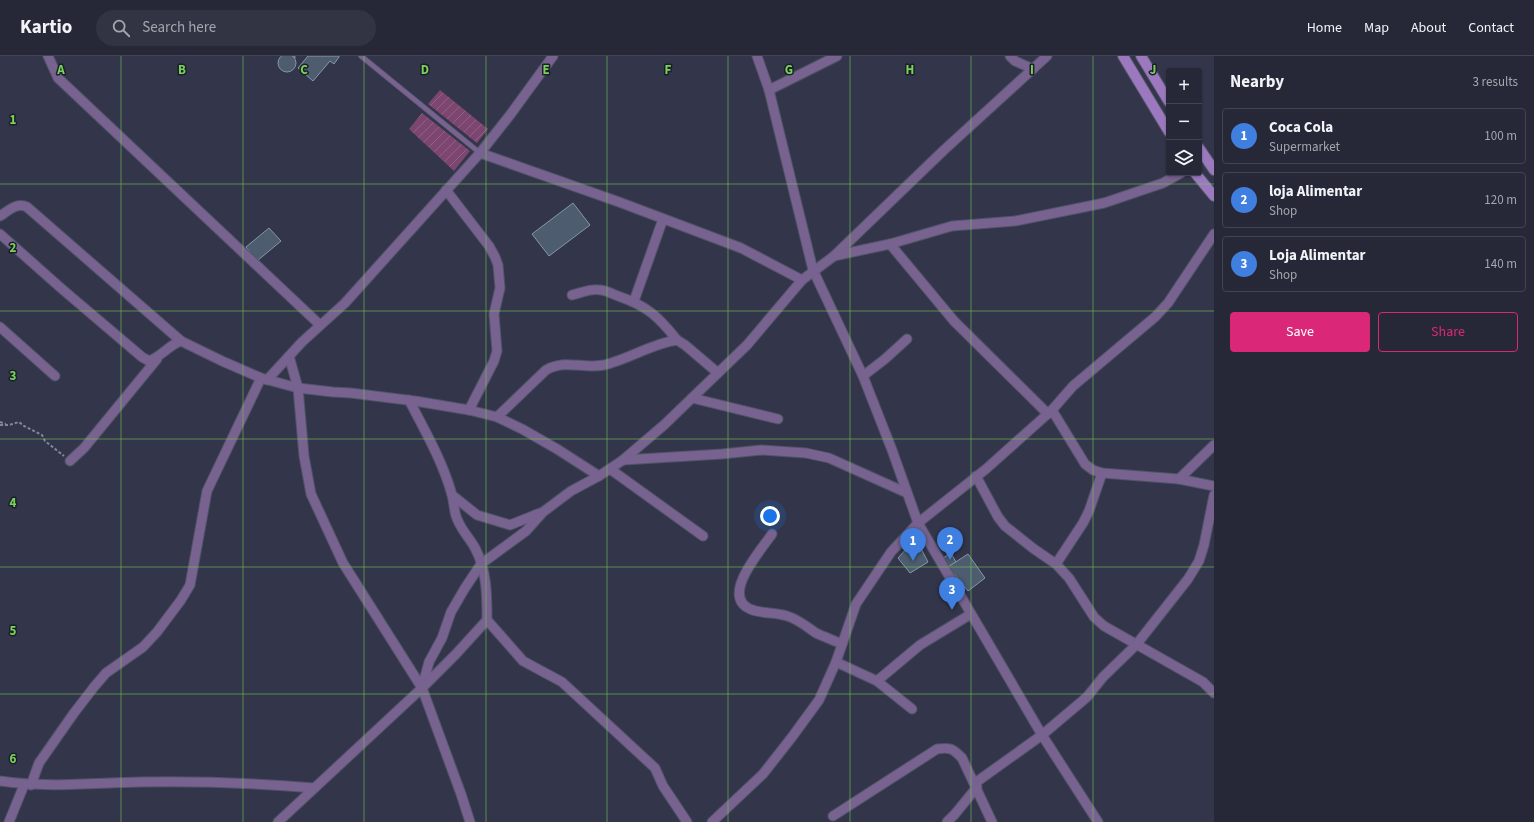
<!DOCTYPE html>
<html lang="en">
<head>
<meta charset="utf-8">
<style>
  body { margin:0; font-family:"Source Sans 3",sans-serif; background:#323443; color:#f1f3f6 }
  .controls { position:absolute; right:12px; top:12px; display:grid; overflow:hidden; border-radius:4px; box-shadow:0 1px 3px #0004 }
  .controls button { width:36px; height:36px; display:grid; place-items:center; padding:0; border:0; border-bottom:1px solid #424453; background:#262838; color:#f1f3f6; font:20px sans-serif }
  .you { position:absolute; left:770px; top:460px; width:14px; height:14px; margin:-10px; border:3px solid #fff; border-radius:50%; background:#1a73e8; box-shadow:0 0 0 6px #1a73e833 }
  .badge { display:grid; place-items:center; width:26px; height:26px; border-radius:50%; background:#db2777; color:#fff; font-size:13px; font-weight:700 }
  .pin { position:absolute; translate:-50% -33px; filter:drop-shadow(0 1px 2px #0008) }
  .pin::after { content:''; position:absolute; top:21px; width:14px; height:12px; background:inherit; clip-path:polygon(0 0,100% 0,50% 100%) }
  .list { margin:0; padding:0; list-style:none }
  h2 { display:flex; justify-content:space-between; align-items:center; height:52px; margin:0; padding:0 16px; font-size:17px }
  h2 small { font-size:13px; font-weight:400; color:#a4a6ae }
  .list li { display:grid; grid-template-columns:26px 1fr auto; gap:12px; align-items:center; box-sizing:border-box; height:56px; margin:0 8px 8px; padding:0 8px; border:1px solid #424453; border-radius:4px }
  .list b { display:block; font-size:15px; white-space:nowrap }
  .list p { margin:0; font-size:13px; white-space:nowrap; color:#a4a6ae }
  .list em { font-size:13px; font-style:normal; color:#a4a6ae }
  .actions { display:flex; gap:8px; padding:12px 16px }
  .actions a { flex:1; padding:9px 0; border:1px solid #db2777; border-radius:4px; text-align:center; font-size:14px; color:#db2777 }
  .actions .main { background:#db2777; color:#fff }
  .icon { flex:none; width:22px; height:22px; fill:none; stroke:currentColor; stroke-width:2; stroke-linecap:round; stroke-linejoin:round }
  .map { position:relative; flex:none; width:1214px; height:766px; overflow:hidden }
  header { display:flex; align-items:center; gap:24px; box-sizing:border-box; height:56px; padding:0 20px; background:#262838; border-bottom:1px solid #424453 }
  header strong { font-size:19px }
  nav { display:flex; gap:22px; margin-inline-start:auto; font-size:14px }
  .search { width:280px; height:36px; background:#323443; display:flex; align-items:center; gap:10px; box-sizing:border-box; padding:0 14px; border-radius:22px; color:#a4a6ae; font-size:15px }
  main { display:flex }
  aside { flex:1; background:#262838 }
  .map>svg:first-child { display:block }
  .garden { fill:url(#garden-furrows) }
  .building { fill:#4d5d6f; stroke:#8597ab }
  .lines { fill:none; stroke-linecap:round; stroke-linejoin:round }
  .lane-casing { stroke:#515467; stroke-width:6 }
  .street-casing { stroke:#515467; stroke-width:11 }
  .secondary-casing { stroke:#515467; stroke-width:12 }
  .path { stroke:#838697; stroke-width:2; stroke-dasharray:3 2; stroke-linecap:butt }
  .lane { stroke:#78628f; stroke-width:4.5 }
  .street { stroke:#78628f; stroke-width:9 }
  .secondary { stroke:#9c79bf; stroke-width:10 }
  .grid { fill:none; stroke:#76d25a; stroke-width:1; stroke-opacity:0.55 }
  .grid-label { font-size:13px; text-anchor:middle; font-weight:bold; fill:#76d25a; stroke:#1d1e27; stroke-width:3; stroke-linejoin:round; paint-order:stroke }
</style>
</head>
<body>
<header>
<strong>Kartio</strong>
<div class="search"><svg class="icon" aria-label="search" viewBox="0 0 24 24"><circle cx="10" cy="10" r="6"/><path d="M15 15l6 6"/></svg>Search here</div>
<nav><a>Home</a><a>Map</a><a>About</a><a>Contact</a></nav>
</header>
<main>
<div class="map">
<svg width="1214" height="766" viewBox="0 0 1214 766">
  <defs>
    <pattern id="garden-furrows" width="10" height="10" patternUnits="userSpaceOnUse"><rect width="10" height="10" fill="#7c4671"/><path d="M-1 1l2-2M0 10L10 0M9 11l2-2" fill="none" stroke="#8f6186"/></pattern>
  </defs>
  <rect width="100%" height="100%" fill="#33364a"/>
  <g class="garden">
    <polygon points="440,34 488,73 477,87 428,48"/>
    <polygon points="422,57 470,95 454,115 409,73"/>
  </g>
  <g class="building">
    <circle cx="287" cy="7" r="9"/>
    <polygon points="308,0 339,0 339,1 334,8 330,5 313,25 298,12"/>
    <polygon points="573,147 590,169 549,200 532,178"/>
    <polygon points="269,172 281,185 257,205 246,191"/>
    <polygon points="917,485 928,506 910,517 898,502 908,491"/>
    <polygon points="951,497 956,506 948,511 943,502"/>
    <polygon points="968,498 985,522 968,535 948,511"/>
  </g>
  <g class="lines">
    <defs>
      <polyline id="lane" points="361,0 480,97"/>
      <g id="street">
        <polyline points="48,0 58,22 320,269"/>
        <polyline points="757,0 769,34 813,214 863,320 892,394 918,467 1042,679 1098,766"/>
        <polyline points="1010,0 1015,5 1033,13"/>
        <polyline points="769,34 837,0"/>
        <polyline points="480,97 619,146 741,192 802,224"/>
        <polyline points="446,134 489,190 495,201 498,209 500,232 494,258 497,295 494,305 469,354"/>
        <path d="M0,160C8,155 17,146 27,151L181,285L222,305L261,322L298,332L333,336L351,337L415,345L469,354L497,361L522,373L557,393L599,420"/>
        <path d="M0,178L62,233L142,301L149,305C162,300 169,289 181,285"/>
        <polyline points="890,188 954,265 1048,358"/>
        <polyline points="834,200 890,188 952,170 1015,165 1104,147 1163,127 1181,117"/>
        <path d="M572,239C581,237 591,232 600,234C606,234 612,238 618,240C647,250 658,260 677,284"/>
        <polyline points="634,245 663,163"/>
        <polyline points="0,271 55,320"/>
        <polyline points="289,300 298,332 304,400 311,438 343,507 422,632 461,738 470,766"/>
        <polyline points="863,320 885,303 907,283"/>
        <polyline points="267,324 302,286 345,247 480,97 510,59 553,0"/>
        <polyline points="692,342 778,363"/>
        <path d="M409,344C425,375 443,406 452,439C454,446 454,454 456,460C460,473 469,481 475,492C487,514 487,540 487,564L523,605L562,626L655,712L663,730L687,766"/>
        <polyline points="1052,354 1085,408 1093,414 1102,417 1179,423 1214,430"/>
        <path d="M497,361L546,314C566,303 583,313 604,309C629,303 651,288 677,284L685,289L718,317"/>
        <polyline points="623,404 722,398 761,394 806,397 829,402 907,437"/>
        <polyline points="70,405 84,392 157,303"/>
        <polyline points="610,413 703,480"/>
        <polyline points="976,420 998,461 1005,470 1034,493 1056,508 1069,522 1094,561 1104,570 1203,626 1214,637"/>
        <polyline points="1179,423 1214,389"/>
        <polyline points="452,439 477,459 510,469 540,457"/>
        <path d="M772,478C761,494 720,540 750,553C761,558 775,556 787,560C798,563 807,571 816,577C824,581 833,584 842,588"/>
        <polyline points="1056,508 1083,467 1089,455 1102,417"/>
        <polyline points="836,606 877,625 912,653"/>
        <polyline points="877,625 920,589 971,558"/>
        <polyline points="422,632 429,606 442,582 451,556 465,532 481,508 526,475 543,456 571,435 599,420 623,404 664,369 747,289 802,224 834,200 944,94 1047,0"/>
        <path d="M0,725C47,732 93,727 140,726C199,725 256,727 314,732"/>
        <polyline points="975,727 1042,679 1087,641 1103,621 1136,589 1188,523 1199,505 1204,489 1214,439"/>
        <polyline points="31,729 39,707 74,657 94,631 106,617 143,591 157,576 181,544 190,529 207,435 261,322"/>
        <path d="M833,760L937,693C951,691 953,693 962,702L992,766"/>
        <polyline points="9,766 24,729"/>
        <polyline points="278,766 422,632 456,598 487,564"/>
        <polyline points="712,766 763,718 792,681 819,644 836,606 856,548 891,496 918,467 986,413 1052,354 1073,330 1155,261 1168,247 1214,178"/>
        <polyline points="947,766 955,758 977,731"/>
      </g>
      <g id="secondary">
        <polyline points="1123,0 1169,76"/>
        <polyline points="1141,0 1169,46"/>
        <polyline points="1199,92 1214,114"/>
        <polyline points="1195,117 1214,140"/>
      </g>
    </defs>
    <use href="#lane" class="lane-casing"/>
    <use href="#street" class="street-casing"/>
    <use href="#secondary" class="secondary-casing"/>
    <g class="path">
      <polyline points="294,0 295,2"/>
      <polyline points="0,366 6,368"/>
      <polyline points="0,369 9,369 19,366 24,370 42,379 45,385 64,400"/>
    </g>
    <use href="#lane" class="lane"/>
    <use href="#street" class="street"/>
    <use href="#secondary" class="secondary"/>
  </g>
  <path class="grid" d="M121,0V766M243,0V766M364,0V766M486,0V766M607,0V766M728,0V766M850,0V766M971,0V766M1093,0V766M0,128H1214M0,255H1214M0,383H1214M0,511H1214M0,638H1214"/>
  <g class="grid-label">
    <text x="61" y="18">A</text>
    <text x="182" y="18">B</text>
    <text x="304" y="18">C</text>
    <text x="425" y="18">D</text>
    <text x="546" y="18">E</text>
    <text x="668" y="18">F</text>
    <text x="789" y="18">G</text>
    <text x="910" y="18">H</text>
    <text x="1032" y="18">I</text>
    <text x="1153" y="18">J</text>
    <text x="13" y="68">1</text>
    <text x="13" y="196">2</text>
    <text x="13" y="324">3</text>
    <text x="13" y="451">4</text>
    <text x="13" y="579">5</text>
    <text x="13" y="707">6</text>
  </g>
</svg>
<div class="controls">
<button>+</button>
<button>−</button>
<button><svg class="icon" aria-label="layers" viewBox="0 0 24 24"><path d="M12 4l9 5-9 5-9-5zM3 14l9 5 9-5"/></svg></button>
</div>
<div class="you"></div>
<div class="pin badge" style="left:913px;top:505px;background:#3f7fe0">1</div>
<div class="pin badge" style="left:950px;top:504px;background:#3f7fe0">2</div>
<div class="pin badge" style="left:952px;top:554px;background:#3f7fe0">3</div>
</div>
<aside>
<h2>Nearby<small>3 results</small></h2>
<ul class="list">
<li><span class="badge" style="background:#3f7fe0">1</span><div><b>Coca Cola</b><p>Supermarket</p></div><em>100 m</em></li>
<li><span class="badge" style="background:#3f7fe0">2</span><div><b>loja Alimentar</b><p>Shop</p></div><em>120 m</em></li>
<li><span class="badge" style="background:#3f7fe0">3</span><div><b>Loja Alimentar</b><p>Shop</p></div><em>140 m</em></li>
</ul>
<div class="actions"><a class="main">Save</a><a>Share</a></div>
</aside>
</main>
</body>
</html>
